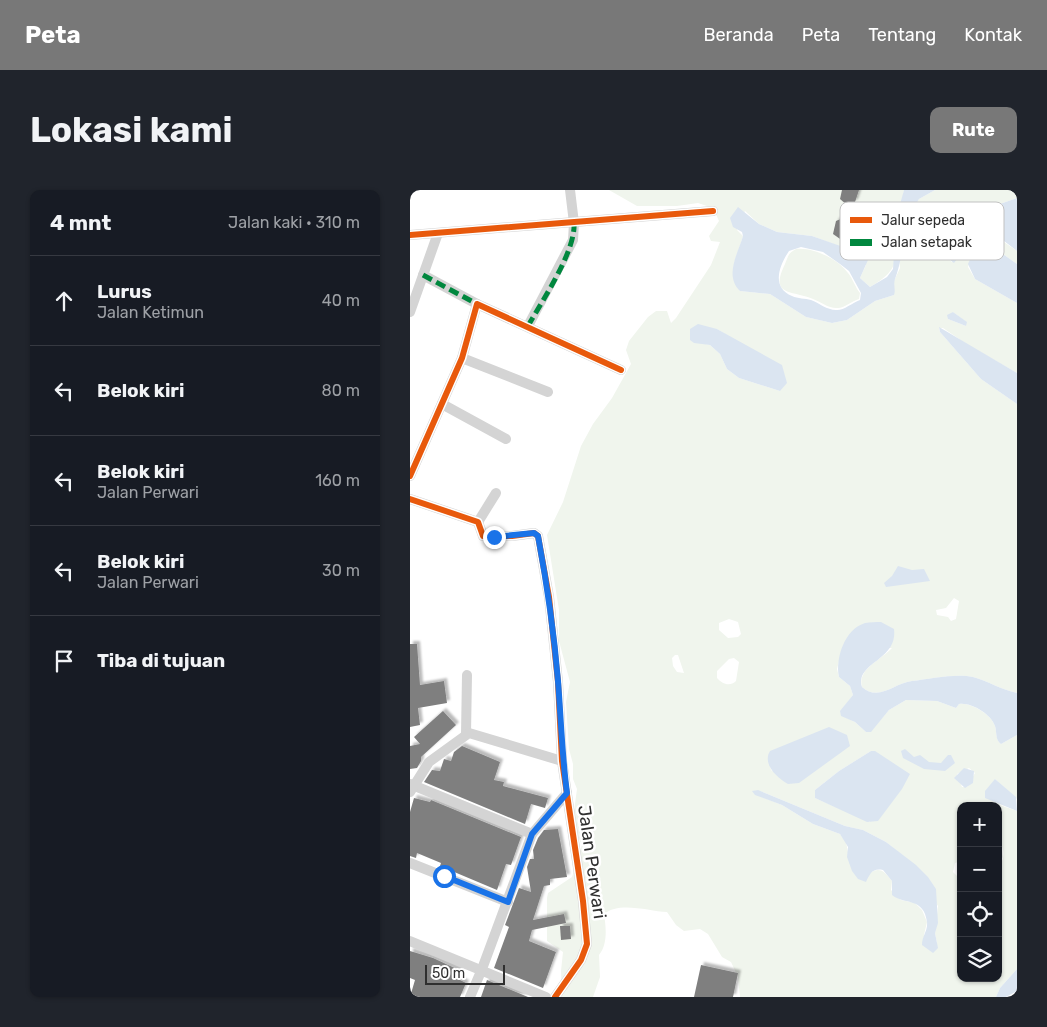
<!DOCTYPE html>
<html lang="id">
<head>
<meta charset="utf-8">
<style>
  body { margin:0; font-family:Rubik,sans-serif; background:#20242c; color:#f1f3f6 }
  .controls { position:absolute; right:15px; bottom:15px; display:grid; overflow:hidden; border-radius:10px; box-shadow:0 1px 4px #0004 }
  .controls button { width:45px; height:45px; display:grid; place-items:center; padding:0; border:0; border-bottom:1px solid #363941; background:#171b24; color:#f1f3f6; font:25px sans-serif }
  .scale { position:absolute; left:15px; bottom:12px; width:80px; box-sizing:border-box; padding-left:5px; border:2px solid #2f2f2f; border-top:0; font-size:14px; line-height:18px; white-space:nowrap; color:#2f2f2f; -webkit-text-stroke:4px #fff; paint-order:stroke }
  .stop { position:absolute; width:15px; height:15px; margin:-11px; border:4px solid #1a73e8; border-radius:50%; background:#fff }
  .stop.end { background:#1a73e8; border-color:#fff; box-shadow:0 1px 5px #0008 }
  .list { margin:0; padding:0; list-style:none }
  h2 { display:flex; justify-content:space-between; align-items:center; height:65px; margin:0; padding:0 20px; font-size:21px }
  h2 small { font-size:16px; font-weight:400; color:#9ea1a6 }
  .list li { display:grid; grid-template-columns:32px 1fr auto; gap:15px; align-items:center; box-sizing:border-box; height:90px; padding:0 20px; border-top:1px solid #363941 }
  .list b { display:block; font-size:19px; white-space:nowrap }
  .list p { margin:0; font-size:16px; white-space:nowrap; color:#9ea1a6 }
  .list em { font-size:16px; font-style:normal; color:#9ea1a6 }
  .icon { flex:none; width:28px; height:28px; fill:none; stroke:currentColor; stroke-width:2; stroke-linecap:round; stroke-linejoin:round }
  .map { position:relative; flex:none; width:607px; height:807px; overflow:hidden; border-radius:10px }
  header { display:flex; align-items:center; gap:30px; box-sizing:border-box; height:70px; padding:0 25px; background:#787878; color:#fff }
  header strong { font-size:24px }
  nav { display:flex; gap:28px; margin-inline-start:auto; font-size:18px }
  .intro { display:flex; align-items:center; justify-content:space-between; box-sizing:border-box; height:120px; padding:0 30px }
  h1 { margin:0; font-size:35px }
  .button { padding:12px 22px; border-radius:10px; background:#787878; color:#fff; font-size:18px; font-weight:700 }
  main { display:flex; gap:30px; padding:0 30px }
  aside { flex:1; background:#171b24; border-radius:10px; box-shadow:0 1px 4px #0004 }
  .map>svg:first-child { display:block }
  .green { fill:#f0f5ed; fill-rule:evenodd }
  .water { fill:#dbe5f1; fill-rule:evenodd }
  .building { fill:#7f7f7f; filter:url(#shadow) }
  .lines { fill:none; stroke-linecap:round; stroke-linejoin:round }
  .minor { stroke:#d4d4d4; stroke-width:10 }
  .quiet { stroke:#00873e; stroke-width:5; stroke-dasharray:10 5; stroke-linecap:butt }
  .cycleway-casing { stroke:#fff; stroke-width:9 }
  .cycleway { stroke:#e8590c; stroke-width:6 }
  .route { stroke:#1a73e8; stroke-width:6 }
  .labels { text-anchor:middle; stroke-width:5; stroke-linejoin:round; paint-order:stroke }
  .street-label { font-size:18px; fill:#2f2f2f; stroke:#fff }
  .key { fill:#fff; stroke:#c1c1c1; stroke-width:1 }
  .key-label { font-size:14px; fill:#2f2f2f }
</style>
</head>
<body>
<header>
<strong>Peta</strong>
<nav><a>Beranda</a><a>Peta</a><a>Tentang</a><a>Kontak</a></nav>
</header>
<div class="intro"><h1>Lokasi kami</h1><a class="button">Rute</a></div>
<main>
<aside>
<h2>4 mnt<small>Jalan kaki · 310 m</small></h2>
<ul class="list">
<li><svg class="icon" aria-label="ahead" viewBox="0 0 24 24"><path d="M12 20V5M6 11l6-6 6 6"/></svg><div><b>Lurus</b><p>Jalan Ketimun</p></div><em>40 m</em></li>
<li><svg class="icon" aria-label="left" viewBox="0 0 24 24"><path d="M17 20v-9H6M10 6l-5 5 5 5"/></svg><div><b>Belok kiri</b></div><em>80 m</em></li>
<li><svg class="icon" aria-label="left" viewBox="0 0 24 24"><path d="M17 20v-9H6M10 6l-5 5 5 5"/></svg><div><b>Belok kiri</b><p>Jalan Perwari</p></div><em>160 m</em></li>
<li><svg class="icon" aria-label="left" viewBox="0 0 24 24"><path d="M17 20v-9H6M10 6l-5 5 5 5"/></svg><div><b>Belok kiri</b><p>Jalan Perwari</p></div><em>30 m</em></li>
<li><svg class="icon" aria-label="arrive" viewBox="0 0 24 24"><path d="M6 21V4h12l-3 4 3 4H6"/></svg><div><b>Tiba di tujuan</b></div></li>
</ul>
</aside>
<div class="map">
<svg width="607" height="807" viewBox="0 0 607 807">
  <defs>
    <filter id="shadow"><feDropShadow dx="3" dy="-3" stdDeviation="1" flood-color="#0004"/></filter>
  </defs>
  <rect width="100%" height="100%" fill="#fff"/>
  <g class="green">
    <path d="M199,0H494L491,16L493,27L509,9L525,0H607V8L590,14L582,35L594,52L607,61V74L590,62L574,58L561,67L558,77L565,89L607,113V183L558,155L533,138H529L530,142L571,189L607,214V503C592,500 578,491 563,487C547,483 519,489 502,491C484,493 469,512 452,497C447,479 471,470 482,458L432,459L427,479L429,487L440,496L443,505L431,521V525L445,532L456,542L461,541L479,520L496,510L527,511L546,518L549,514C560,512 581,524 585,536C587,542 585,549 591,554L607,545V609L585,589L590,615L607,621V779L590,798L586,807H330L328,787L321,772L312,767L298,744L290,739L274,741L266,735L257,722C239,721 209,711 194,724C196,737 198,754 189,765L190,787L183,807H152L151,781L153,762L137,751V708L138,703L162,687L172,655L165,641L164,621L167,599L163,589V574L159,559L156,512L160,492L149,451V420L137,345L153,312L171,256L183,234L202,208L221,174L216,160L219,151L238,127L246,121H257L261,133L266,128L301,75L310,52L301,51L299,46L309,31L303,18L288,13L267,16H227ZM563,14L575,16L572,26C568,28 564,27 560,29C551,32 552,51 554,58L542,72L526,59L520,51L534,26L543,18ZM335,21L349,34L367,42L402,46L437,59L456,75L450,88L460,97C477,87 490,77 484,55L493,52L489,66L490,78L484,91V105L465,111L437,130L422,133L396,127L360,104L330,101C317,78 327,68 333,46L327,40ZM543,122L555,131L556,136L538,129ZM307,139L335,156L370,201L329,188L317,179L310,164L300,155L282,151ZM544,408L549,411L546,429L541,431L538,427L527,425L526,420L536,418ZM319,429L328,432L331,444L328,447L318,448L309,440V433ZM265,465H268L274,483L267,482L263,476L262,468ZM324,468L329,472L326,491C320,497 312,494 307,488V481L319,469ZM461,561H465L460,632L405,608V600L429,581ZM358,566L381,594L361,580ZM559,578L565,583L557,597H552L547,584ZM350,601L435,636L453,640L476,652L497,669L528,716L525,743L527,753L514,745L517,732L512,720L505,713L491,710L481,700L482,691C475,682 470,676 460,683L438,662L436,652L430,644L403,634L372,615L352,607ZM551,616H588V675L593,667L592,657C595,663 594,671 588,676V788H551V690L543,682L545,673L551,671Z"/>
    <path d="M386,59C403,57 428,69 438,83C443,89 445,97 450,103L449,109C442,111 434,118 428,118C419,119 411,112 403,109C382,100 359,107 375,74C378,67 378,63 386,59Z"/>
  </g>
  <g class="water">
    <polygon points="494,0 525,0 509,9 504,17 488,29 487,25"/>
    <path d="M607,8V61C585,43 576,43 590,14Z"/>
    <path d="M563,14L574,15L575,19L570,27C549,29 553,44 553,61L544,73L522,56L520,51L540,18Z"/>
    <path d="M328,17L349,34L367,42L402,46L456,65L458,70L450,88L460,97L477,87L483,79L485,50L490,49L493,52C492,65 489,78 485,89C483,95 486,100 484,105L465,111L437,130L422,133L396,127L360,104L330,101C314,86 328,63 333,46L332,42L323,37L320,28ZM391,57L413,62L430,74L439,81L451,103L450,110C442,113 433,121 426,120C417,120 409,113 401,110C395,108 388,109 382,106C361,97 369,76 379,61Z"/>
    <polygon points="574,58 590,62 607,74 607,113 565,89 558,74 561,67"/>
    <polygon points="543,122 557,132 556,136 538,129 537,125"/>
    <polygon points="288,134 307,139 372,175 377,193 370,201 329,188 317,179 310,164 300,155 284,153 280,150 280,139"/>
    <polygon points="529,137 607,183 607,214 571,189 530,142"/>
    <polygon points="488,376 502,380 514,379 520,391 476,397 474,393 482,386"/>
    <path d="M471,432L484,439C488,471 445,472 452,497C469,512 484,493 502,491C519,489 547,483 563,487C578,491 592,500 607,503V545L591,554C585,550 587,542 585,536C581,524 561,512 549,514L546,518L527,511L496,510L479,520L461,542H456L445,532L431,526L430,521L443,505L440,496L429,487C425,468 435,439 455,433C460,432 466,432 471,432Z"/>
    <path d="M419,537L437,545L440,556L389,593L378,594C367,588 352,574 360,561Z"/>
    <polygon points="495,559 504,567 510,565 519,572 531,573 538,565 541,565 545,573 535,581 514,579 493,568 491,561"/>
    <polygon points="461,561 465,561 500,584 492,599 468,631 457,632 405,608 405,600 429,581"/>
    <polygon points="554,578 564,581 563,593 555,598 544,588"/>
    <polygon points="585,589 606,607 607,621 575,608 575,601"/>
    <path d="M348,600L435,636L453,640L476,652L506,675L518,687L526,699L528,733L525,743L528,758L523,763L512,755C512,746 518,741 517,732C514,707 494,715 482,705V691L473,680C462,678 460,684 456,692L448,689L442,681L437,667L438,657L430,644L403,634L372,615L345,605L342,601Z"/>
    <polygon points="607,779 607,801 596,807 586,807 590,798"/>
  </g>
  <g class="building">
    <polygon points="432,0 449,0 445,12 437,15 430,9"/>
    <polygon points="437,26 446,34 444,46 433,51 423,44 426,31"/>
    <polygon points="0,454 7,454 10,495 34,491 37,513 8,518 10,535 0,537"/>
    <polygon points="33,521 46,535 11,567 11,571 7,578 0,579 0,556 10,554 4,547"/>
    <polygon points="52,556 90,572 84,590 94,592 93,596 138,608 135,618 121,614 115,634 14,592 22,580 30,581 34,569 41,571 44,562"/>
    <polygon points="4,608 20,612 21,610 111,647 101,675 96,674 87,700 30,676 31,673 7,663 6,668 0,666 0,622"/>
    <polygon points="148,639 157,687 140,689 140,695 134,696 123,730 154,724 156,733 122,740 119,751 146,762 133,798 84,778 99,737 95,735 109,698 121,702 117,677 120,669 124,669 123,660 128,648 134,640"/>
    <polygon points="150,736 160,736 161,749 151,750"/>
    <polygon points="0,761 23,768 51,781 48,789 56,793 50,807 0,807 5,790 0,788"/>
    <polygon points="291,775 328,783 323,807 284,807"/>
    <polygon points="77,790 118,807 71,807"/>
  </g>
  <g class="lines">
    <g class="minor">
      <polyline points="0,45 303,21"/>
      <polyline points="13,85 67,114"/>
      <polyline points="0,122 28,43"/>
      <polyline points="118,136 163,50 164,33 160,0"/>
      <polyline points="52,168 138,202"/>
      <polyline points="32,214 96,249"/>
      <polyline points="0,286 52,168 67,114 211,180"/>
      <polyline points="0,309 68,332 73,346 102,346 124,343 128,346 139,407 148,492 152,571 173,711 177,754 171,770 145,807"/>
      <polyline points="68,332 86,303"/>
      <polyline points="56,544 57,485"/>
      <polyline points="0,594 122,644"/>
      <polyline points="0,602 19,572 59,543 152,571"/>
      <polyline points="0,673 98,712"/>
      <polyline points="0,751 136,807"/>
      <polyline points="60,807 72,779 122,644 157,603"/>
    </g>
    <g class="quiet">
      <polyline points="13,85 67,114"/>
      <path d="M118,136C132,111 166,61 164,33H160"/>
    </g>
    <defs>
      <g id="cycleway">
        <polyline points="0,45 303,21"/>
        <polyline points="0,286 52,168 67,114 211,180"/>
        <polyline points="0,309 68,332 73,346 102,346 124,343 128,346 139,407 148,492 152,571 173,711 177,754 171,770 145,807"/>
      </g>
    </defs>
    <use href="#cycleway" class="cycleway-casing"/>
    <use href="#cycleway" class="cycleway"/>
  </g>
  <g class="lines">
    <path class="route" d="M34,686L98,712L122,644L157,603C152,566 151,529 148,491C144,442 137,394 128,346L124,343L84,347"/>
  </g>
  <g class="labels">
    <g class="street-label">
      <text transform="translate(182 672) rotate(82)" y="6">Jalan Perwari</text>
    </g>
  </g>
  <rect x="430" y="12" width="164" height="58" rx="8" class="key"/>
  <rect x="440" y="27" width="22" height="6" fill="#e8590c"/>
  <rect x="440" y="49" width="22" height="7" fill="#00873e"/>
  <g class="key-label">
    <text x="471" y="35">Jalur sepeda</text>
    <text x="471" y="57">Jalan setapak</text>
  </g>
</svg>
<div class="controls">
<button>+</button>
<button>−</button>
<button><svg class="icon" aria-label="locate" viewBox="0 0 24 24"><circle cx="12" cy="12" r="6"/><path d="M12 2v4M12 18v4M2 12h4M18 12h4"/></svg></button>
<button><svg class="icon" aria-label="layers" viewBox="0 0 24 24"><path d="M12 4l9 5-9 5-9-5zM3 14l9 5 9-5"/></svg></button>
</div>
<div class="scale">50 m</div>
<div class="stop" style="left:34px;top:686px"></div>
<div class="stop end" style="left:84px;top:347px"></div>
</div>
</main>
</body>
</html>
